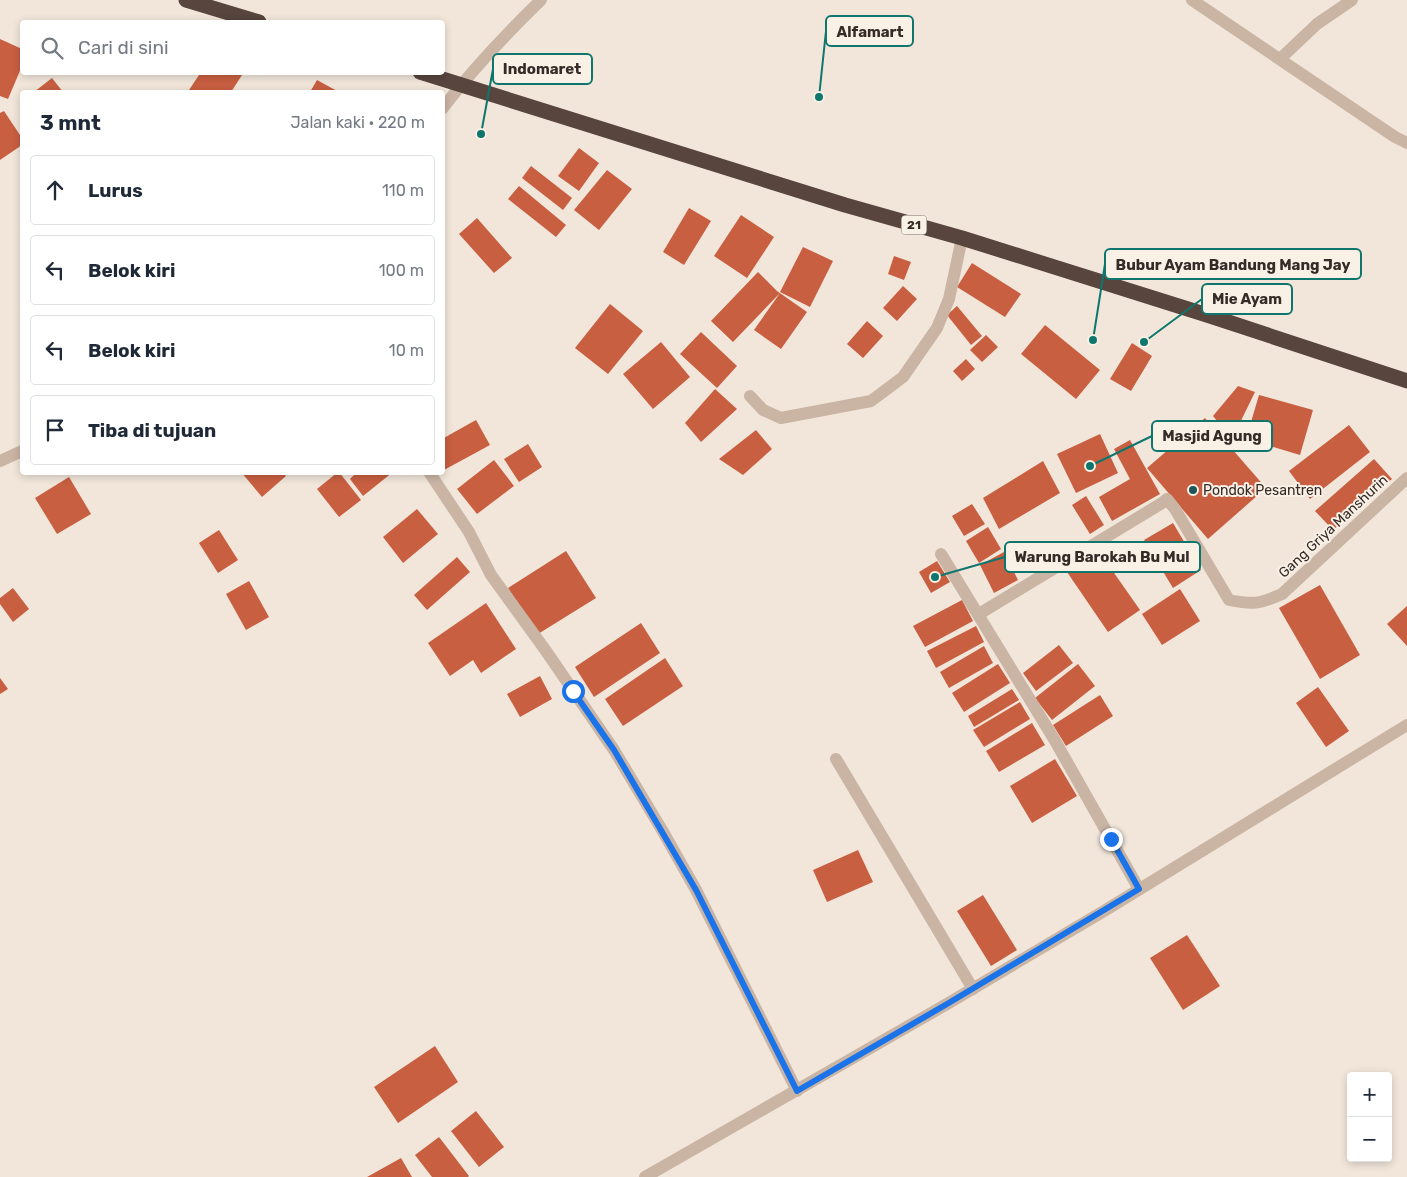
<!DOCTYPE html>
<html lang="id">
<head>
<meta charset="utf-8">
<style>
  body { margin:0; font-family:Rubik,sans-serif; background:#f2f2f3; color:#1f2937 }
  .controls { position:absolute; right:15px; bottom:15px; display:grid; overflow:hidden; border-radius:5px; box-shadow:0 2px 8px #0003 }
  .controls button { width:45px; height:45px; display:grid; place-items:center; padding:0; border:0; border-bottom:1px solid #e0e1e3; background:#fff; color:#1f2937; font:25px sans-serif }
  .stop { position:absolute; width:15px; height:15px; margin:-11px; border:4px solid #1a73e8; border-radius:50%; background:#fff }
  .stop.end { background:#1a73e8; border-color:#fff; box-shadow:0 1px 5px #0008 }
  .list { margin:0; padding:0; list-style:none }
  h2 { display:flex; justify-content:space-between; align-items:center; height:65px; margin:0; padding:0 20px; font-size:21px }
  h2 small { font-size:16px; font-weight:400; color:#747a83 }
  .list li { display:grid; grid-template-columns:32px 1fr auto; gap:15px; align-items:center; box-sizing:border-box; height:70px; margin:0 10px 10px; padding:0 10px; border:1px solid #e0e1e3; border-radius:5px }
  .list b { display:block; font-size:19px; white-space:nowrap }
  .list em { font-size:16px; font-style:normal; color:#747a83 }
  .icon { flex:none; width:28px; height:28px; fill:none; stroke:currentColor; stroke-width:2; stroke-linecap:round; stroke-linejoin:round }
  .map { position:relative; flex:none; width:1407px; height:1177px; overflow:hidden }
  .search { position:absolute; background:#fff; box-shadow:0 2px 8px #0003; left:20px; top:20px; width:425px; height:55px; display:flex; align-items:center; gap:12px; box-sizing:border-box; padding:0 18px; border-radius:5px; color:#747a83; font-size:19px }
  .panel { position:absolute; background:#fff; box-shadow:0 2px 8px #0003; left:20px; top:90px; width:425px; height:385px; border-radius:5px }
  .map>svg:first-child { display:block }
  .building { fill:#c85f41 }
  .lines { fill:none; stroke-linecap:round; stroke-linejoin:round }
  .minor { stroke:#cab5a5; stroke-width:12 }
  .highway { stroke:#57453e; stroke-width:15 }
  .route { stroke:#1a73e8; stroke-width:6 }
  .poi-dot { fill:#1c5558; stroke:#f9f0e6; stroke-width:2 }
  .labels { text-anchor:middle; stroke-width:4; stroke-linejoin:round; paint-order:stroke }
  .shield { fill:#f9f0e6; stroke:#706660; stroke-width:1 }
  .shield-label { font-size:12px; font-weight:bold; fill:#362b27 }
  .poi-label { font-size:14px; fill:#362b27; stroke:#f9f0e6; text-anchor:start }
  .street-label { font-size:14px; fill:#362b27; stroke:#f9f0e6 }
  .leader { fill:none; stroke:#0f766e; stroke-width:2 }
  .callout-dot { fill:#0f766e; stroke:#f9f0e6; stroke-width:2 }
  .callout { fill:#f9f0e6; stroke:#0f766e; stroke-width:2 }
  .callout-label { font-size:15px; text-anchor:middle; font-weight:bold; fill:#362b27 }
</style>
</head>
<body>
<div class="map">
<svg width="1407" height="1177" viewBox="0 0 1407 1177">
  <rect width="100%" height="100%" fill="#f2e6da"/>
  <g class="building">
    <polygon points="0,39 22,49 22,66 8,99 0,96"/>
    <polygon points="201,72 244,72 231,92 192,92 189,90"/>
    <polygon points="52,78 63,92 34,92"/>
    <polygon points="317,80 339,92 310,92"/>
    <polygon points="4,111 22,138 22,145 0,160 0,113"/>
    <polygon points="579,148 599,163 579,191 558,176"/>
    <polygon points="531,166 572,198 563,210 522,178"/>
    <polygon points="607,170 632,189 599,230 574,210"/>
    <polygon points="519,186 566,225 556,237 508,199"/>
    <polygon points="689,208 711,221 684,265 663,252"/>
    <polygon points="741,215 774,237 747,278 714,256"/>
    <polygon points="477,218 512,258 494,273 459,234"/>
    <polygon points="803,247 833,261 810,307 780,292"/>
    <polygon points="894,256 911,262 904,280 888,274"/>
    <polygon points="972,263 1021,294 1005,317 957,287"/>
    <polygon points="758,272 777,291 807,312 781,349 754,330 780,293 733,342 711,321"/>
    <polygon points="903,286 917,299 897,321 883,308"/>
    <polygon points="610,304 643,331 608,374 575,348"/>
    <polygon points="957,306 982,336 971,345 947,315"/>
    <polygon points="867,321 883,336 863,358 847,344"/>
    <polygon points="1045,325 1100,370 1076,399 1021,354"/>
    <polygon points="701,332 737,366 717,388 680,354"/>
    <polygon points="986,335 998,347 982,362 970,350"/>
    <polygon points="661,342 690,377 653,409 623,374"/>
    <polygon points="1132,343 1152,356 1131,391 1110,379"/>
    <polygon points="966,359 975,369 962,381 953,371"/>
    <polygon points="1238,386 1255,392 1232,439 1213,416"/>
    <polygon points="715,389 737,409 701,442 685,423"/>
    <polygon points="1259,395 1313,410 1300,455 1246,439"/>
    <polygon points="1205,418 1266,488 1208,539 1147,468"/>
    <polygon points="476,420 490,445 444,470 442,467 442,439"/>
    <polygon points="1349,425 1370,452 1310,499 1289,471"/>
    <polygon points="756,430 772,449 743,475 719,459"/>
    <polygon points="1100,434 1118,473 1076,493 1057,454"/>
    <polygon points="1130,440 1160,494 1112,521 1099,497 1130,479 1114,449"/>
    <polygon points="528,444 542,467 519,482 504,459"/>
    <polygon points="1374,459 1392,479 1333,530 1315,511"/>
    <polygon points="494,460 514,486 477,514 457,489"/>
    <polygon points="1043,461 1060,493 999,529 983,498"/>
    <polygon points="241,472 283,472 286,476 262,497"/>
    <polygon points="338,472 339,472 361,500 339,517 317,489"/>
    <polygon points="357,472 393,472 363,496 350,479"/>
    <polygon points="69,477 91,514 57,534 35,498"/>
    <polygon points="1086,496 1104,525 1090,534 1072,505"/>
    <polygon points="972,504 985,524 964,536 952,516"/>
    <polygon points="417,509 438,534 403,563 383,537"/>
    <polygon points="1173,523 1201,570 1173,588 1144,540"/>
    <polygon points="988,527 1001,549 979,563 966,541"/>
    <polygon points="219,530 238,560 218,573 199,543"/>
    <polygon points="1098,550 1140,610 1108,632 1067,572"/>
    <polygon points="566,551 596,598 538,634 508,588"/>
    <polygon points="1004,552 1018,580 994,593 980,565"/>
    <polygon points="457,557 470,572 427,610 414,595"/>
    <polygon points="937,561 950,582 931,593 919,572"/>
    <polygon points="249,581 269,617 246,630 226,594"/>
    <polygon points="1320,585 1360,655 1320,679 1279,608"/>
    <polygon points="13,588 29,609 13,622 0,604 0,598"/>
    <polygon points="1180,589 1200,621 1162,645 1142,614"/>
    <polygon points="962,600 973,621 925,647 913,626"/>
    <polygon points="486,603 516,649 481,673 473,660 450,676 428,643"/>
    <polygon points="1407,606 1407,646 1387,624"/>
    <polygon points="641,623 660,653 594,697 575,667"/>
    <polygon points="976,626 984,642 936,668 927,651"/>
    <polygon points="1059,645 1073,663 1036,691 1023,673"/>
    <polygon points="984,646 993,663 949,688 940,672"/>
    <polygon points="665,658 683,686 623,726 605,699"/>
    <polygon points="998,664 1010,683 964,712 952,693"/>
    <polygon points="1078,664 1095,686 1052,720 1035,698"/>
    <polygon points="540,676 552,699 520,717 507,694"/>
    <polygon points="0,678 8,689 0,694"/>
    <polygon points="1318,687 1349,731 1326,747 1296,703"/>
    <polygon points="1012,689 1019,700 974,727 968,716"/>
    <polygon points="1100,695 1113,716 1066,746 1053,725"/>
    <polygon points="1020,702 1030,719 984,747 973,730"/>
    <polygon points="1032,723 1045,745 999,772 986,751"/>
    <polygon points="1055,759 1077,796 1032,823 1010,786"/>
    <polygon points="858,850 873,882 827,902 813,870"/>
    <polygon points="983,895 1017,950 991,966 957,911"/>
    <polygon points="1187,935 1220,986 1183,1010 1150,958"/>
    <polygon points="435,1046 458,1082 398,1123 374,1087"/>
    <polygon points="476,1111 504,1147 479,1167 451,1131"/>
    <polygon points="439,1137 469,1176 468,1177 432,1177 415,1155"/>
    <polygon points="401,1158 412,1177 367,1177"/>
  </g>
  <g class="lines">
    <g class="minor">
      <polyline points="1192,0 1395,137 1407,143"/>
      <polyline points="1280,59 1317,24 1352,0"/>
      <path d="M442,109C472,70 506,34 541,0"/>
      <polyline points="750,396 763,410 781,418 871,401 903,377 937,328 949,299 962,238"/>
      <polyline points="0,461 22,451"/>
      <polyline points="429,472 469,532 491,575 546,651 614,750 662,830 696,890 797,1091"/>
      <polyline points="941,554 1054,739 1139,889"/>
      <path d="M979,614L1162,503L1167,499L1175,509L1229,600C1253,605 1259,604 1282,594L1407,478"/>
      <polyline points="836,759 973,989"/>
      <polyline points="645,1177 947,1004 1104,911 1407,725"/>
    </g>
    <g class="highway">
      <polyline points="186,0 259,22"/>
      <polyline points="420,72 845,205 962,238 1207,315 1407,381"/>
    </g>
  </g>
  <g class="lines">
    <polyline class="route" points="573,691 614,750 696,890 797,1091 947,1004 1139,889 1111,839"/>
  </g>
  <circle class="poi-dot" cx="1193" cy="490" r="5"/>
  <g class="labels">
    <rect class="shield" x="901.5" y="215.5" width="25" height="19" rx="4"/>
    <g class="shield-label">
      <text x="914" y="229">21</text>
    </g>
    <g class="poi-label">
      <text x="1203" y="495">Pondok Pesantren</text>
    </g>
    <g class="street-label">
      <text transform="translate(1333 526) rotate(-43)" y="5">Gang Griya Manshurin</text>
    </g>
  </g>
  <path class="leader" d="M819 97L826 31M481 134L493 69M1093 340L1105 264M1144 342L1202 299M1090 466L1152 436M935 577L1005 557"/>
  <g class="callout-dot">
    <circle cx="819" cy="97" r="5"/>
    <circle cx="481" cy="134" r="5"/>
    <circle cx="1093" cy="340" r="5"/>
    <circle cx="1144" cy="342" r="5"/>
    <circle cx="1090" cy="466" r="5"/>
    <circle cx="935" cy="577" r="5"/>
  </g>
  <g class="callout">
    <rect x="826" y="16" width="87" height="30" rx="5"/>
    <rect x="493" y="54" width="99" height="30" rx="5"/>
    <rect x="1105" y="249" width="256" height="30" rx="5"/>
    <rect x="1202" y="284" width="90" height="30" rx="5"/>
    <rect x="1152" y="421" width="120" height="30" rx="5"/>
    <rect x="1005" y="542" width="195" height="30" rx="5"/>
  </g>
  <g class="callout-label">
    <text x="870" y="37">Alfamart</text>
    <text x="542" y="74">Indomaret</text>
    <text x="1233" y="270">Bubur Ayam Bandung Mang Jay</text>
    <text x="1247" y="304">Mie Ayam</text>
    <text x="1212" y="441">Masjid Agung</text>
    <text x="1102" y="562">Warung Barokah Bu Mul</text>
  </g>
</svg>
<div class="controls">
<button>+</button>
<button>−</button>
</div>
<div class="stop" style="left:573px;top:691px"></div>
<div class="stop end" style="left:1111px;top:839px"></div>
<div class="search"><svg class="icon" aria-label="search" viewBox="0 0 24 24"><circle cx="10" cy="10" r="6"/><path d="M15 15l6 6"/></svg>Cari di sini</div>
<section class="panel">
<h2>3 mnt<small>Jalan kaki · 220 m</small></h2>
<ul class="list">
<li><svg class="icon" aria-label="ahead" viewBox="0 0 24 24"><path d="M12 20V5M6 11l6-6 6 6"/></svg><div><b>Lurus</b></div><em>110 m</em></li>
<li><svg class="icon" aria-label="left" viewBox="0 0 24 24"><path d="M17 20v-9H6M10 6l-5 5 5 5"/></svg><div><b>Belok kiri</b></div><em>100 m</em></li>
<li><svg class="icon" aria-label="left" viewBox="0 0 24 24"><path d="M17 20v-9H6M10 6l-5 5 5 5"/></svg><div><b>Belok kiri</b></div><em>10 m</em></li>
<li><svg class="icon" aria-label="arrive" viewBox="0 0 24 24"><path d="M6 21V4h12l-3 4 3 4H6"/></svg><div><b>Tiba di tujuan</b></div></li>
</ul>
</section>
</div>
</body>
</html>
